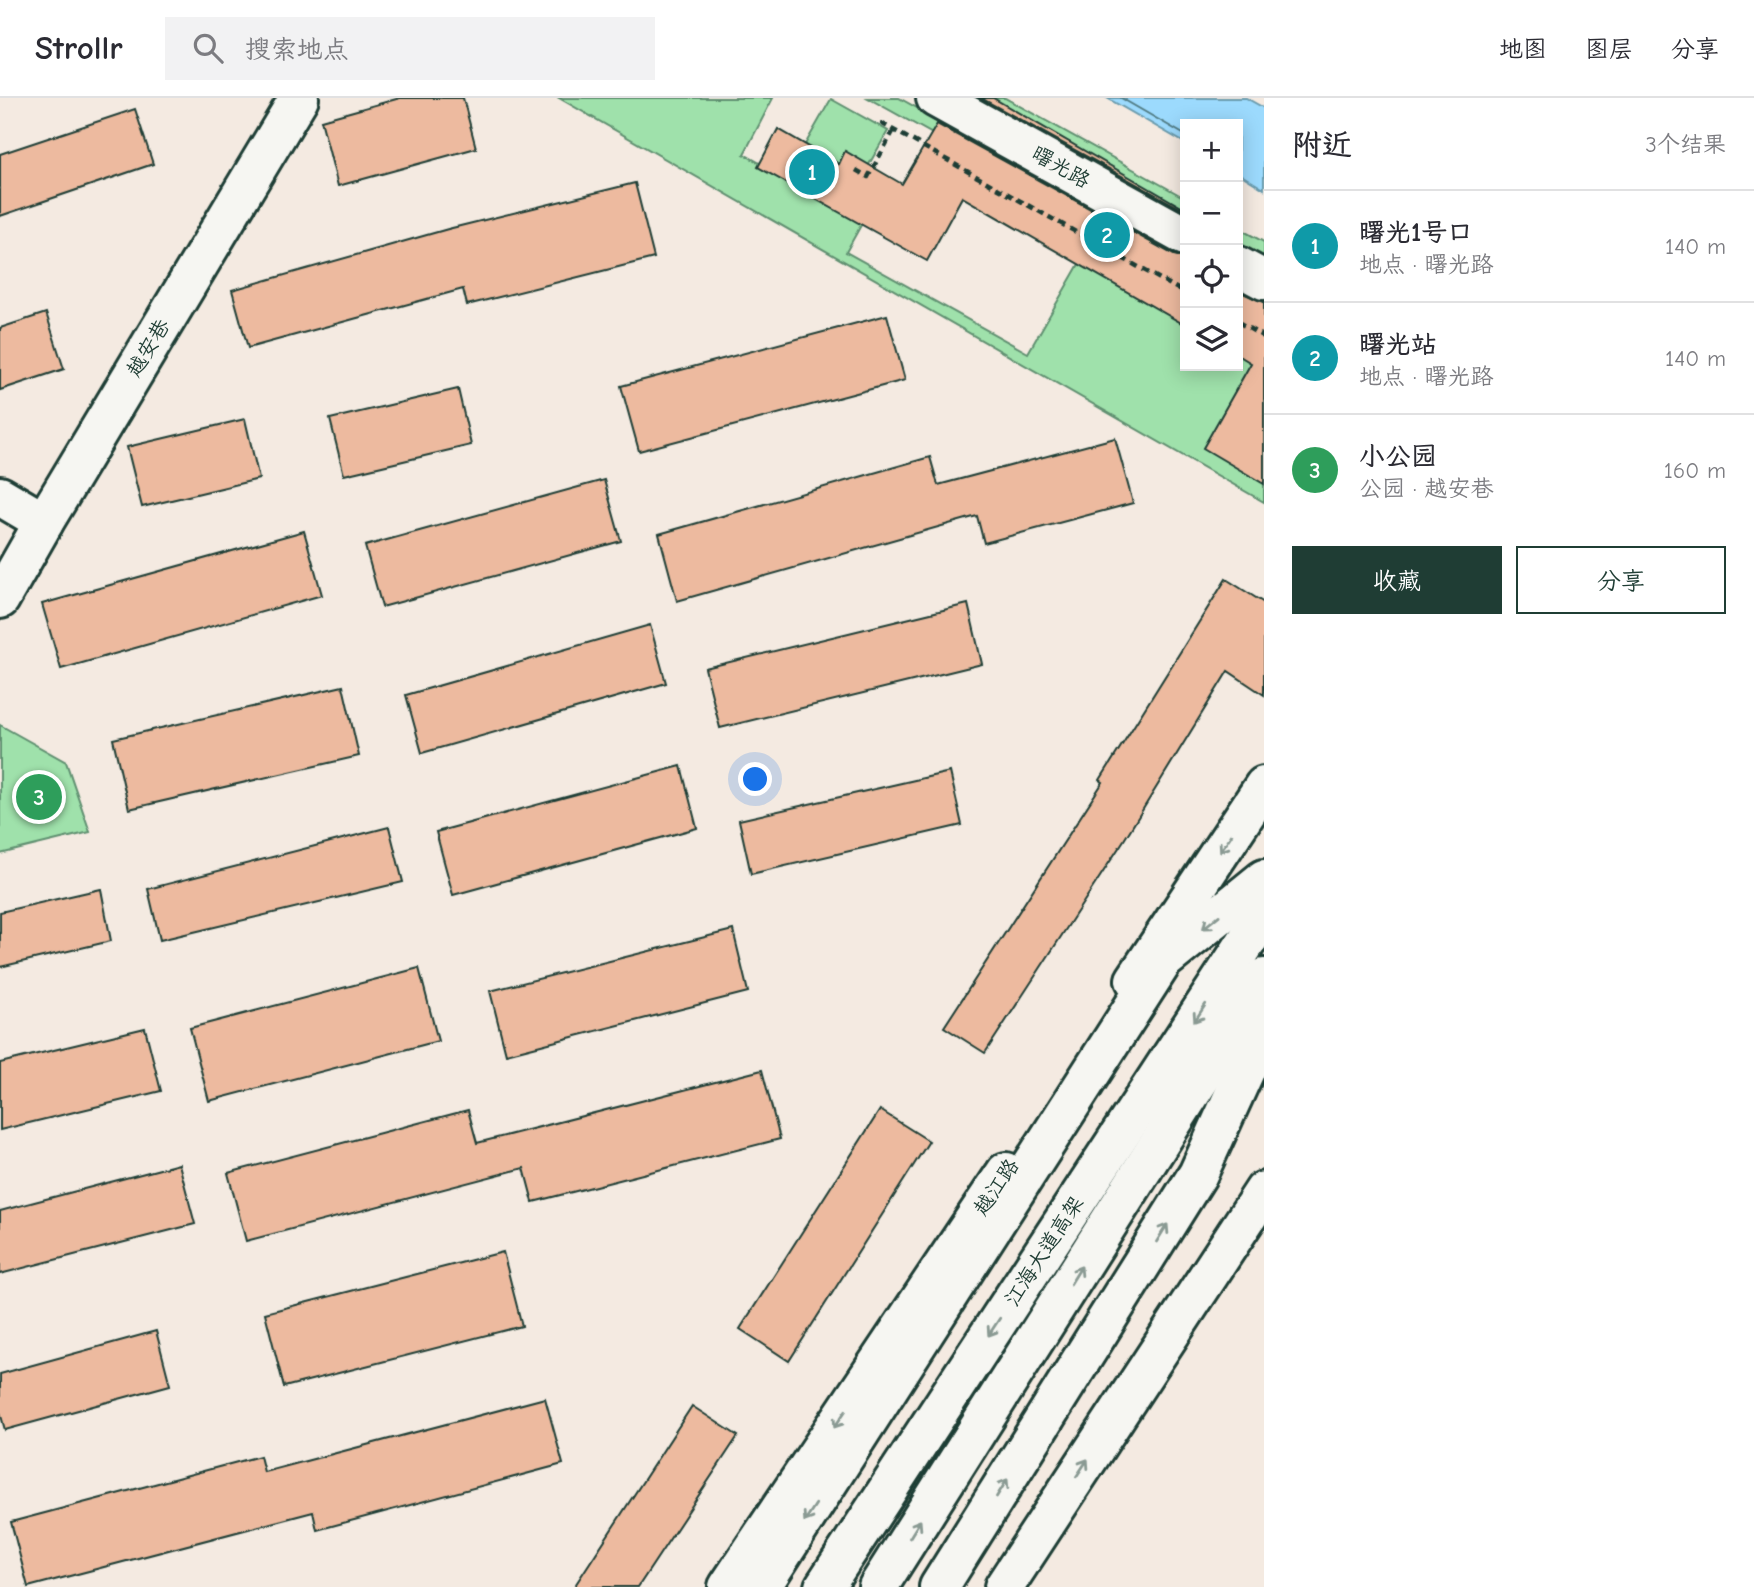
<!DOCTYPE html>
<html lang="zh">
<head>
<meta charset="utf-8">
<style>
  body { margin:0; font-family:"Comic Neue","LXGW WenKai TC",sans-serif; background:#f2f2f3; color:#2b2b33 }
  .controls { position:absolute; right:21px; top:21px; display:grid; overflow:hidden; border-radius:0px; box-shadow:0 4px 18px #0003 }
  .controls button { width:63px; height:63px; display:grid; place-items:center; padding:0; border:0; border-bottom:2px solid #e1e1e2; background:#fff; color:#2b2b33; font:35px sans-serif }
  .you { position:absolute; left:756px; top:682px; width:24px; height:24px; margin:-18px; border:5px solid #fff; border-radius:50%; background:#1a73e8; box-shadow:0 0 0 10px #1a73e833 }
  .badge { display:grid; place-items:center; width:46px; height:46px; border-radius:50%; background:#1f3d34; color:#fff; font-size:23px; font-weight:700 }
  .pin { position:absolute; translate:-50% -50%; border:4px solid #fff; box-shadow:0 2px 7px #0006 }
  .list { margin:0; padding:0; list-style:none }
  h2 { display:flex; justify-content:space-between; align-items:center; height:91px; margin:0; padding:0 28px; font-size:30px }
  h2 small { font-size:23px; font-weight:400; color:#7c7c81 }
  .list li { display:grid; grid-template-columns:46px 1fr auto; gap:21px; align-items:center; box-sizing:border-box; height:112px; padding:0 28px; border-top:2px solid #e1e1e2 }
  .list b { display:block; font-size:26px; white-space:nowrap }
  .list p { margin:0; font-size:23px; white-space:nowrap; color:#7c7c81 }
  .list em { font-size:23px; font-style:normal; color:#7c7c81 }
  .actions { display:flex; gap:14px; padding:21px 28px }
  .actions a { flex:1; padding:16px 0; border:2px solid #1f3d34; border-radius:0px; text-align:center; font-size:24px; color:#1f3d34 }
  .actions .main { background:#1f3d34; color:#fff }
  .icon { flex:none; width:38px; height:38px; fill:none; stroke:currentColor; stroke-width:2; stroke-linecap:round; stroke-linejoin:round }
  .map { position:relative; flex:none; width:1264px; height:1489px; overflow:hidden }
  header { display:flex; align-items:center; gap:42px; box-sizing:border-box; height:98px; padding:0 35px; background:#fff; border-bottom:2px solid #e1e1e2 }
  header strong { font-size:33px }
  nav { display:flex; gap:38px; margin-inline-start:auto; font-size:24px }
  .search { width:490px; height:63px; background:#f2f2f3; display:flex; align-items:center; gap:18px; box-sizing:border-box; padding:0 24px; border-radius:0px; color:#7c7c81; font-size:26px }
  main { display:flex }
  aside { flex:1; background:#fff }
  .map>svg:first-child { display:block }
  .green { fill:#9fe1ab; stroke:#5f8f70; stroke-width:2 }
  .water { fill:#9cdafd; stroke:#6a9bad; stroke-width:2 }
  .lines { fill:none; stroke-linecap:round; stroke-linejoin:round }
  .shore { stroke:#517c84; stroke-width:2 }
  .building { fill:#edba9f; stroke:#1f3d34; stroke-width:2 }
  .minor-casing { stroke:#1f3d34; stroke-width:44 }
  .major-casing { stroke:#1f3d34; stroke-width:44 }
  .highway-casing { stroke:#1f3d34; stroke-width:44 }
  .path { stroke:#1f3d34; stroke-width:4.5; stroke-dasharray:7 5; stroke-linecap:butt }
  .minor { stroke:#f6f6f2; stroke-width:38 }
  .major { stroke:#f6f6f2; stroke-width:38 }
  .highway { stroke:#f6f6f2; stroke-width:38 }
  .oneway { stroke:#8a9a93 }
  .labels { text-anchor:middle; stroke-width:5; stroke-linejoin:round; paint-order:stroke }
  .street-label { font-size:21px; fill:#1f3d34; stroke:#f6f6f2 }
</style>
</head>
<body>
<header>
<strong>Strollr</strong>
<div class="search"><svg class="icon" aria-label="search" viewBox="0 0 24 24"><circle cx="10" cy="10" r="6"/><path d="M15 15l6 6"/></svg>搜索地点</div>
<nav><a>地图</a><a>图层</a><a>分享</a></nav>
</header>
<main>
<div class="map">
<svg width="1264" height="1489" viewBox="0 0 1264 1489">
  <rect width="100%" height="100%" fill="#f4eae1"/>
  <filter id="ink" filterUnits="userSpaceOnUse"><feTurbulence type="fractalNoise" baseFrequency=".0143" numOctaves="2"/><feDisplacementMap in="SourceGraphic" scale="14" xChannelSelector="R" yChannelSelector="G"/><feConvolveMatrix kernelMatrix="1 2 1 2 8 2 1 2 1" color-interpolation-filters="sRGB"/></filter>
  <g filter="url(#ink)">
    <g class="green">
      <polygon points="559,0 773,0 744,56 786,80 831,1 888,33 859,84 879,95 846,154 1028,255 1090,147 1185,199 1185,268 1238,268 1238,228 1264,243 1264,404"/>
      <polygon points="868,0 899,0 1185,159 1185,177"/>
      <polygon points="973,0 1005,0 1185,100 1185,118"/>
      <polygon points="1238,130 1264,144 1264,162 1238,147"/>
      <polygon points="0,627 66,664 90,734 0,756"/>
    </g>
    <polygon class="water" points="1107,0 1246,0 1264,10 1264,91 1238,75 1238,26 1185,26 1185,45"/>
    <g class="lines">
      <polyline class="shore" points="1121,0 1185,37"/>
    </g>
    <g class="building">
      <polygon points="400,0 463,0 476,50 338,88 321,22"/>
      <polygon points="981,0 993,0 1185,111 1185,113"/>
      <polygon points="135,11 153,66 0,118 0,56"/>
      <polygon points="937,26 1174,157 1185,160 1185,227 962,99 927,163 758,69 778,31 839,66 845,53 902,86"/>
      <polygon points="635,85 654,160 467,207 463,191 248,250 232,192 448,131"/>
      <polygon points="1238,193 1264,204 1264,386 1203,350 1251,265 1238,257"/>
      <polygon points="46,215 64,271 0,292 0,230"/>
      <polygon points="887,217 905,282 639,353 621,288"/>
      <polygon points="458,291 471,347 344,377 330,321"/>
      <polygon points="245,321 259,381 142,409 127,349"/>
      <polygon points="1115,340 1133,405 984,445 977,418 677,503 659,436 930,359 938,387"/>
      <polygon points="604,382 621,443 382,509 365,448"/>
      <polygon points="304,433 322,497 61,571 42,506"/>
      <polygon points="1226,481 1264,505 1264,597 1228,573 1124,742 985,955 944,929 1103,684 1100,682"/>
      <polygon points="968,506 982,566 720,630 705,570"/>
      <polygon points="650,527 666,585 422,655 406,597"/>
      <polygon points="343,588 359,658 129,711 113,641"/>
      <polygon points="681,668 697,730 453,797 436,734"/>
      <polygon points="950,674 962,727 751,776 739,722"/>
      <polygon points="389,729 403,784 160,842 148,791"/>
      <polygon points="101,791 111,843 0,869 0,814"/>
      <polygon points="733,832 748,894 506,956 490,893"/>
      <polygon points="419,870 438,943 209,1003 190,930"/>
      <polygon points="145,930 161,993 0,1032 0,965"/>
      <polygon points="762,972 780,1041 533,1104 524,1070 246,1143 228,1075 468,1012 477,1045"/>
      <polygon points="880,1012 929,1043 789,1263 740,1231"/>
      <polygon points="179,1066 195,1126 0,1176 0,1113"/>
      <polygon points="503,1154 522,1228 284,1289 265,1215"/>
      <polygon points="156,1233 170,1287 5,1332 0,1314 0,1276"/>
      <polygon points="545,1300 563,1366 317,1432 313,1414 28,1489 11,1424 260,1358 264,1374"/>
      <polygon points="692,1308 738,1338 638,1489 574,1489"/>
    </g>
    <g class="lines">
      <defs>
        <g id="minor">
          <polyline points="936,0 1185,138"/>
          <polyline points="1238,168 1264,182"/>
          <polyline points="0,398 44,424"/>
          <polyline points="0,501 44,424 299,0"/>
        </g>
        <g id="major">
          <polyline points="1135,882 1264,688"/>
          <polyline points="728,1489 1006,1074"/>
          <polyline points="1004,1489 1264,1093"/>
        </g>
        <g id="highway">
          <polyline points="761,1489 1163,863 1264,781"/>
          <polyline points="824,1489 1264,817"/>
          <polyline points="878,1489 1264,880"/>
          <polyline points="939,1489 1198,1076 1264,931"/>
        </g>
      </defs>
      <use href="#minor" class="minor-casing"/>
      <use href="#major" class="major-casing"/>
      <use href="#highway" class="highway-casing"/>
      <g class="path">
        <polyline points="881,25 1185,195"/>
        <polyline points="856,72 868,79 894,32"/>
        <polyline points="1238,224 1264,239"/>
      </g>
      <use href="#minor" class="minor"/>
      <use href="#major" class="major"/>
      <use href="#highway" class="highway"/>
    </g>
    <defs><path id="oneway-shaft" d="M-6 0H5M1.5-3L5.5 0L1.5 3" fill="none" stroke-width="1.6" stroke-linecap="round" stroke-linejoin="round" transform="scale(1.75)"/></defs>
    <g class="oneway">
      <use href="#oneway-shaft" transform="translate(1226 745) rotate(124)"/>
      <use href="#oneway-shaft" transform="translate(1211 824) rotate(141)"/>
      <use href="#oneway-shaft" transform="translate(1200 915) rotate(123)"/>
      <use href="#oneway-shaft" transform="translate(1162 1135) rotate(-58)"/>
      <use href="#oneway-shaft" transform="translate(1076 1177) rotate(-58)"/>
      <use href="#oneway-shaft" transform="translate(994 1229) rotate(123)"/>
      <use href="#oneway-shaft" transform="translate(840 1321) rotate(124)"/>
      <use href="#oneway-shaft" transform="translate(1082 1370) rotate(-57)"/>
      <use href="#oneway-shaft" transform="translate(1002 1390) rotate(-58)"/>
      <use href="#oneway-shaft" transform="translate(810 1415) rotate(123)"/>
      <use href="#oneway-shaft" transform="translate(915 1431) rotate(-58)"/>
    </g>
  </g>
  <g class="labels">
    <g class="street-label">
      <text transform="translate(1061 69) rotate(29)" y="7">曙光路</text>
      <text transform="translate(148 250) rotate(-59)" y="7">越安巷</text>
      <text transform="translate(996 1089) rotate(-56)" y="7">越江路</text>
      <text transform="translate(1044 1153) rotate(-57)" y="7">江海大道高架</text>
    </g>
  </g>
</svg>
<div class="controls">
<button>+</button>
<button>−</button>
<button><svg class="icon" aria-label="locate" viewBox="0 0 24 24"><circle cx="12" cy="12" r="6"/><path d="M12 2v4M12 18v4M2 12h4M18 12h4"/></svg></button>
<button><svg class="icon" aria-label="layers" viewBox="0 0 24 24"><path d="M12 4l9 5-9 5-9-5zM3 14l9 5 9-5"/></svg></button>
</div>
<div class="you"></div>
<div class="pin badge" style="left:812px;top:74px;background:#0f9aa8">1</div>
<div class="pin badge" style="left:1107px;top:137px;background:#0f9aa8">2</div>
<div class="pin badge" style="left:39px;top:699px;background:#2e9e5b">3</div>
</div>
<aside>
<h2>附近<small>3个结果</small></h2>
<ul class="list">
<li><span class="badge" style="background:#0f9aa8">1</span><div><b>曙光1号口</b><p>地点 · 曙光路</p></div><em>140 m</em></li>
<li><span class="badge" style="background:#0f9aa8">2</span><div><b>曙光站</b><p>地点 · 曙光路</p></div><em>140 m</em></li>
<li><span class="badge" style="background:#2e9e5b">3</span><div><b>小公园</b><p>公园 · 越安巷</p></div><em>160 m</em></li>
</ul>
<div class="actions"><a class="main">收藏</a><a>分享</a></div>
</aside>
</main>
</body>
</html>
